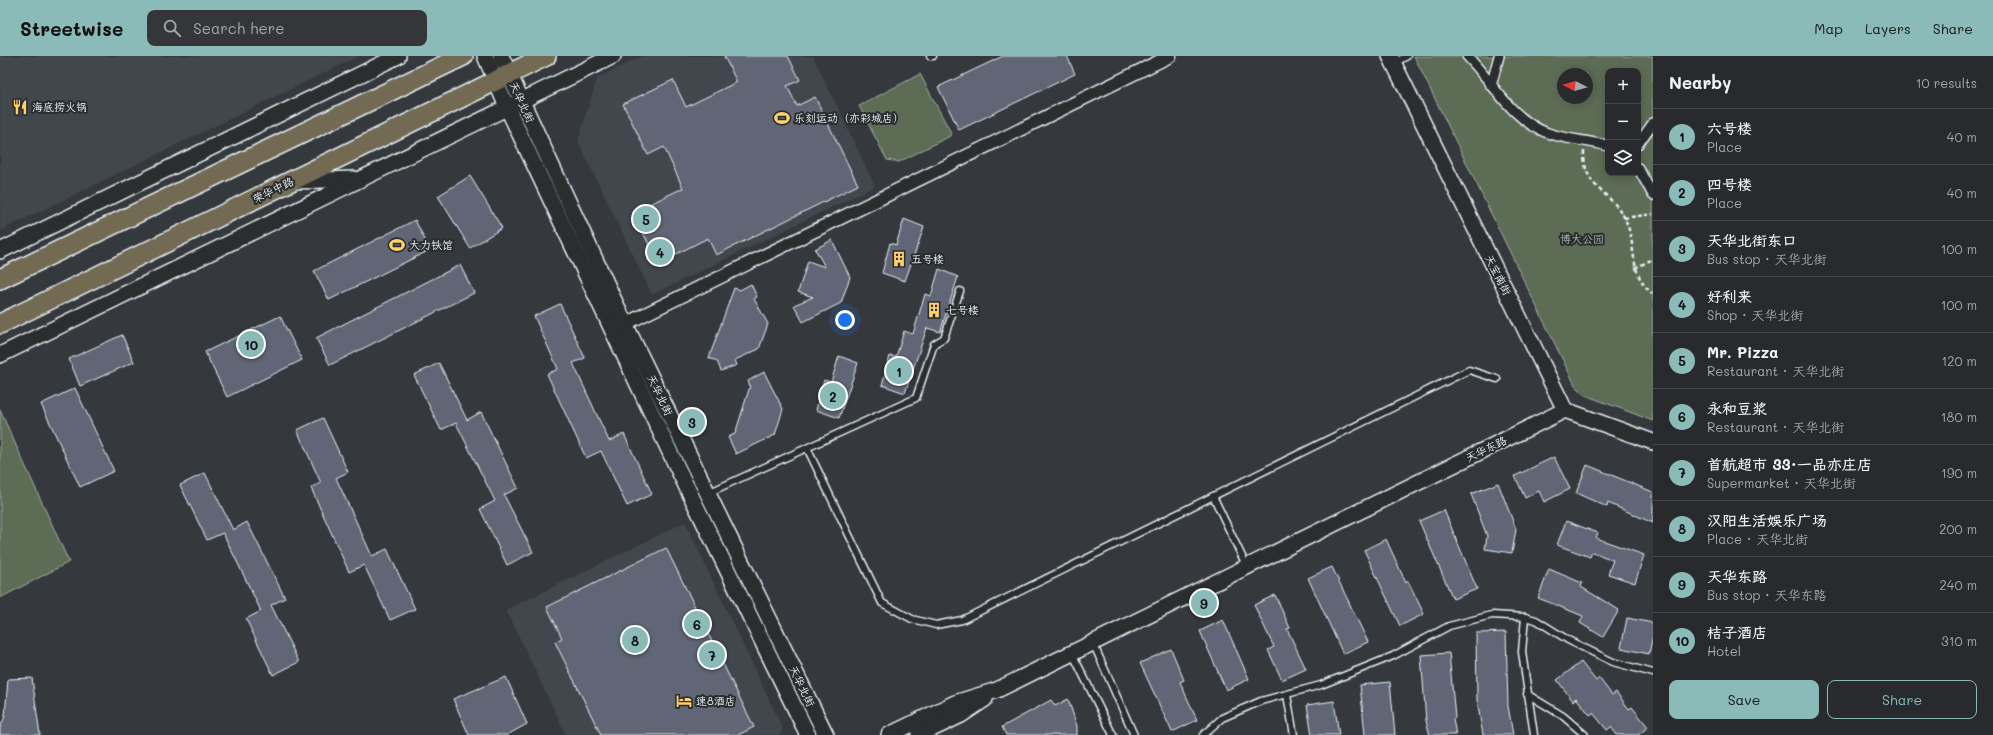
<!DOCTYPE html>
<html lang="en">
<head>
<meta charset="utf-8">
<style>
  body { margin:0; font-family:Mali,"LXGW WenKai TC",sans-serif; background:#343639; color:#f1f3f6 }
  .controls { position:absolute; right:12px; top:12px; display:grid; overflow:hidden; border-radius:8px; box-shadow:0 2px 10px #0003 }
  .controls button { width:36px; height:36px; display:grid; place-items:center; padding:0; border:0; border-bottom:1px solid #444649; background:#282a2d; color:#f1f3f6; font:20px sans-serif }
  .compass { position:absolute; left:1557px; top:12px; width:36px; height:36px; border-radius:50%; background:#282a2d; box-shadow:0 2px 10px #0003; rotate:276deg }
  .you { position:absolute; left:845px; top:264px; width:14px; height:14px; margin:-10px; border:3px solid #fff; border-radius:50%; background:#1a73e8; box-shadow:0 0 0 6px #1a73e833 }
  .badge { display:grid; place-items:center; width:26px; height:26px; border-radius:50%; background:#8bbbb9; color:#111; font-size:13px; font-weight:700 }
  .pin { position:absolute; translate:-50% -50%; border:2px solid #fff; box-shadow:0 1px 4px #0006 }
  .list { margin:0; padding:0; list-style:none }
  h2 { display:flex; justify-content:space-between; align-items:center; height:52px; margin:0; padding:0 16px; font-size:17px }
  h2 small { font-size:13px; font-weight:400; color:#a5a7aa }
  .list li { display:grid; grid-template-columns:26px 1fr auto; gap:12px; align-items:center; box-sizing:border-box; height:56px; padding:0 16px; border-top:1px solid #444649 }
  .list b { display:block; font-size:15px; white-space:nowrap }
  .list p { margin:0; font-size:13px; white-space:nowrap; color:#a5a7aa }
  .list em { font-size:13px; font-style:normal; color:#a5a7aa }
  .actions { display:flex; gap:8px; padding:12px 16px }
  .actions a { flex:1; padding:9px 0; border:1px solid #8bbbb9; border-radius:8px; text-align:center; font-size:14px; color:#8bbbb9 }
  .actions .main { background:#8bbbb9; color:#111 }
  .icon { flex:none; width:22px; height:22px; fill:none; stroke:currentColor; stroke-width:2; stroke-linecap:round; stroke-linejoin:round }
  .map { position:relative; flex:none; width:1653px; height:679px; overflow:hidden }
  header { display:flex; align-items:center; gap:24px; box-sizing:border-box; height:56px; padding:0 20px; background:#8bbbb9; color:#111 }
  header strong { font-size:19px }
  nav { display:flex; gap:22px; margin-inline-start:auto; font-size:14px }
  .search { width:280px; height:36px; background:#343639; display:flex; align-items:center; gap:10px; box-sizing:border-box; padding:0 14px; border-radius:8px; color:#a5a7aa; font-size:15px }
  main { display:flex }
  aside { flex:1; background:#282a2d }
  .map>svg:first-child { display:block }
  .built { fill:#42464d }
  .green { fill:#5d6c54; stroke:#a2aea6; fill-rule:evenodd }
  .building { fill:#616674; stroke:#e8f1f8 }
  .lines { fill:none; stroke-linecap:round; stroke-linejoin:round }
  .service-casing { stroke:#e8f1f8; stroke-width:9 }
  .pedestrian-casing { stroke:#e8f1f8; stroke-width:12 }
  .minor-casing { stroke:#e8f1f8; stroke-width:15 }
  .tertiary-casing { stroke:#e8f1f8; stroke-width:18 }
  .primary-casing { stroke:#e8f1f8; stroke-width:22 }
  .path { stroke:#e8f1f8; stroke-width:2.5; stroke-dasharray:4 3; stroke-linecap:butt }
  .service { stroke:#2a2d2e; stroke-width:6 }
  .pedestrian { stroke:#2a2d2e; stroke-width:9 }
  .minor { stroke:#2a2d2e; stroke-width:12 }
  .tertiary { stroke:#2a2d2e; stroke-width:15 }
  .primary { stroke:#736b52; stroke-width:19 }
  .labels { text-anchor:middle; stroke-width:4; stroke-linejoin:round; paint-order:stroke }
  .street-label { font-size:11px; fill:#e8f1f8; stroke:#2a2d2e }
  .poi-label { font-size:11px; fill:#e8f1f8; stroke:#2a2d2e; text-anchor:start }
  .park-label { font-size:11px; fill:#a9b5ae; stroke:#2a2d2e }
</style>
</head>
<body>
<header>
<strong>Streetwise</strong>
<div class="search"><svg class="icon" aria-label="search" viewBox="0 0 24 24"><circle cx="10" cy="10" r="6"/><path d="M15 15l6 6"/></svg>Search here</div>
<nav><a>Map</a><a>Layers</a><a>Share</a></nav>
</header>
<main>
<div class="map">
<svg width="1653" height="679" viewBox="0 0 1653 679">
  <rect width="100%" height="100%" fill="#35383c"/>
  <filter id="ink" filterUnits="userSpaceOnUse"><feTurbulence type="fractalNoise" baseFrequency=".025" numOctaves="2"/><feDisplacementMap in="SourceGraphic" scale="8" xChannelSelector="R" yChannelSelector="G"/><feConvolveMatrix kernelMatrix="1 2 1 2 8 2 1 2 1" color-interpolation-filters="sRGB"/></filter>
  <g filter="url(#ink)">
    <g class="built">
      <polygon points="0,0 359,0 0,175"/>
      <polygon points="643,0 813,0 875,130 652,239 578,85 597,22"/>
      <polygon points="685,466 783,673 780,679 566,679 506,554"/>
    </g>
    <g class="green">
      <path d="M1414,0H1653V365L1585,339L1575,329ZM1608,15H1638V117H1608ZM1563,18H1587V42H1563Z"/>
      <polygon points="920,18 952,79 899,106 887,104 859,50"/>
      <polygon points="0,354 69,506 0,542"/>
    </g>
    <g class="building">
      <polygon points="724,0 788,0 800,24 787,30 797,50 815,41 858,129 716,199 708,182 658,207 633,156 683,132 664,91 648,99 623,48 673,24 686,51 737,26"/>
      <polygon points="1003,0 1067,0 1075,18 959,74 938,31"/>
      <polygon points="470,120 502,172 470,192 438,140"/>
      <polygon points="904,163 924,171 905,225 882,217 890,187 896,189"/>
      <polygon points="415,164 430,194 329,244 314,215"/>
      <polygon points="832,184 850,221 841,247 803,266 794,249 813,241 798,236 808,205 825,211 815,193"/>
      <polygon points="460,209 474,237 330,309 316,282"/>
      <polygon points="939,213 958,221 940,276 927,272 905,337 882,329 890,300 896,301 904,275 913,278 925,238 931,240"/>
      <polygon points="751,228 757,241 754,243 768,268 759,293 735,304 737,309 721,315 717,305 709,302 734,232 740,234"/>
      <polygon points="560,248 585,302 573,307 609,385 624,378 652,438 627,450 601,395 586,402 547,318 558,313 534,260"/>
      <polygon points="280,260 302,304 227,341 205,296"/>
      <polygon points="122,279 134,306 80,330 69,303"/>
      <polygon points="839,300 858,307 839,362 816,354 824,324 831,326"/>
      <polygon points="439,307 467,364 481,356 518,432 504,439 533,496 507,509 480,453 495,445 456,367 441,374 414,319"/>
      <polygon points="764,316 783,353 775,379 736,398 728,381 735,378 750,330 748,325"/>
      <polygon points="75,332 114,415 80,431 41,348"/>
      <polygon points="323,362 348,416 336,422 372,500 387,493 415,553 390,564 364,509 349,516 311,432 321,427 297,374"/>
      <polygon points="1554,401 1570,433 1544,446 1539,435 1525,442 1515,420"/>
      <polygon points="1587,409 1653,436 1653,467 1608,447 1607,451 1576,437"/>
      <polygon points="205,417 233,474 247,466 285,542 271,549 299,606 273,619 246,563 261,555 223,477 207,484 180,429"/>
      <polygon points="1498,427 1516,473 1512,497 1485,493 1487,480 1471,438"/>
      <polygon points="1444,454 1477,533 1453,543 1419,465"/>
      <polygon points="1566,465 1598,477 1596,482 1644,499 1635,527 1608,518 1613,504 1592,496 1590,501 1557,489"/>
      <polygon points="1386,483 1406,527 1408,525 1424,558 1400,570 1364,494"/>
      <polygon points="666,492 754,671 738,679 601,679 555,586 562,582 547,551"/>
      <polygon points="1332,511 1368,586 1343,598 1308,522"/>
      <polygon points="1549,513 1582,527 1581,531 1619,554 1603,581 1580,567 1583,560 1538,542"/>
      <polygon points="1275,539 1290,572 1287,573 1306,613 1282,624 1268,594 1274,591 1254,549"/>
      <polygon points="1627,562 1653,567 1653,579 1649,598 1621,592"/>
      <polygon points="1223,564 1249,623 1226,634 1200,575"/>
      <polygon points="1506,576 1508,650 1513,679 1483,679 1477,644 1476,577"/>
      <polygon points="1171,593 1184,624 1180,626 1197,664 1172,676 1140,607"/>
      <polygon points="1449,597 1455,662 1453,663 1456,679 1430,679 1426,665 1421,599"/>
      <polygon points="1581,606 1596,625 1599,622 1612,639 1616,636 1629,653 1632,651 1648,671 1638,679 1617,679 1611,671 1607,674 1593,657 1590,659 1576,642 1573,645 1557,624"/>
      <polygon points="506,621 527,668 507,679 469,679 453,643"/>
      <polygon points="32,622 40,679 0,679 0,672 5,660 8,623"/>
      <polygon points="1390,626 1395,679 1365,679 1360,629"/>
      <polygon points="1068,643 1077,670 1077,679 1006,679 1002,671 1051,644 1055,650"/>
      <polygon points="1334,645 1339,679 1312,679 1307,649"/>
    </g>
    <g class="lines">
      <defs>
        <g id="service">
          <polyline points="930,0 933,0"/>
          <polyline points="1394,7 1407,0"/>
          <polyline points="807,392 882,547 912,563 936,569 962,564 1469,314 1497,323"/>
          <polyline points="708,437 916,342 934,288 944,282 960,235"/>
          <polyline points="1213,440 1247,511"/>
          <polyline points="1525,561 1522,596 1534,679"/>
          <polyline points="1093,587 1134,679"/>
          <polyline points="1072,597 1113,679"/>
          <polyline points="1527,638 1563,660 1585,679"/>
          <polyline points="1287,639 1294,679"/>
          <polyline points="1203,679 1222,662 1261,645 1321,629 1393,600 1449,570 1492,559 1525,561 1536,564 1568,584 1613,606 1653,617"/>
        </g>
        <g id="pedestrian">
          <path d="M1467,0C1493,26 1509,61 1545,76C1565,84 1588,84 1608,90"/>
          <polyline points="1491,30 1499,0"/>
          <polyline points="1638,88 1653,67"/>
          <polyline points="1638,112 1653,139"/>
        </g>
        <polyline id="minor" points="625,268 1170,0"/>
        <g id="tertiary">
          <polyline points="485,0 507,51 676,409 808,679"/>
          <polyline points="501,0 625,268 826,679"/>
          <polyline points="1390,0 1565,354 1653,386"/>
          <polyline points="294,125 354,123"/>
          <polyline points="0,195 398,0"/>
          <polyline points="0,299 613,0"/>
          <polyline points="889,679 955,647 997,634 1565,354"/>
          <polyline points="919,679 961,659 985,643"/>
        </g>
        <g id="primary">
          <polyline points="0,223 463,0"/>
          <polyline points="0,268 546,0"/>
        </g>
      </defs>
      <use href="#service" class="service-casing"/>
      <use href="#pedestrian" class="pedestrian-casing"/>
      <use href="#minor" class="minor-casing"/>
      <use href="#tertiary" class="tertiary-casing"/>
      <use href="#primary" class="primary-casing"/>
      <g class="path">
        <path d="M1584,95C1583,134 1611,134 1625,163C1638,190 1627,217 1653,238"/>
        <polyline points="1624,162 1653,158"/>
        <polyline points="1635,212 1653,203"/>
      </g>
      <use href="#service" class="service"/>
      <use href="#pedestrian" class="pedestrian"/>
      <use href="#minor" class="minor"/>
      <use href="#tertiary" class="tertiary"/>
      <use href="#primary" class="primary"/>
    </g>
  </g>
  <defs>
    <symbol id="restaurant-bare" viewBox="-9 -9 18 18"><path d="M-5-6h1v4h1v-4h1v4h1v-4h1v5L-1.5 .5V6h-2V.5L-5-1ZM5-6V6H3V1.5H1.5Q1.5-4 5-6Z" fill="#ffd166" stroke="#2a2d2e" stroke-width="2.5" paint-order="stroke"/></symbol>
    <symbol id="stadium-bare" viewBox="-9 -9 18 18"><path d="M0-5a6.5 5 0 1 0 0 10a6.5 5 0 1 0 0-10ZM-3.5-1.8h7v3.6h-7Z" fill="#ffd166" stroke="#2a2d2e" stroke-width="2.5" paint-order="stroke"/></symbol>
    <symbol id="building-bare" viewBox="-9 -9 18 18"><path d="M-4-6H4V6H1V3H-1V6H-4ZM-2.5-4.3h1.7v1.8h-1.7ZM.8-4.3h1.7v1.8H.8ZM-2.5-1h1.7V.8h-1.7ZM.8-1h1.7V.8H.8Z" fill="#ffd166" stroke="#2a2d2e" stroke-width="2.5" paint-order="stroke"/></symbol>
    <symbol id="hotel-bare" viewBox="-9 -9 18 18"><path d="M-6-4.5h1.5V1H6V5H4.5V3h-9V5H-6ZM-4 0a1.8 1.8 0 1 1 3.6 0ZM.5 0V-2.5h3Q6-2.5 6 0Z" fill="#ffd166" stroke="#2a2d2e" stroke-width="2.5" paint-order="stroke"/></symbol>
  </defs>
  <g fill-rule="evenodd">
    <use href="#restaurant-bare" x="9" y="40" width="22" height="22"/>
    <use href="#stadium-bare" x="771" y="51" width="22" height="22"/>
    <use href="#stadium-bare" x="386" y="178" width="22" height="22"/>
    <use href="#building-bare" x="888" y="192" width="22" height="22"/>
    <use href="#building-bare" x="923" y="243" width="22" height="22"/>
    <use href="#hotel-bare" x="673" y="634" width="22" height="22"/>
  </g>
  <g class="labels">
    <g class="street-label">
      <text transform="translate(522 46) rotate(65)" y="4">天华北街</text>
      <text transform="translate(273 134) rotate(-26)" y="4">荣华中路</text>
      <text transform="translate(1498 219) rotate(63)" y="4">天宝南街</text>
      <text transform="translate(660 339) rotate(64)" y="4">天华北街</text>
      <text transform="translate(1486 393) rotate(-26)" y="4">天华东路</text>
      <text transform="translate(802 630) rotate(64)" y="4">天华北街</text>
    </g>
    <g class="poi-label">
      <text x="32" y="55">海底捞火锅</text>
      <text x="794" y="66">乐刻运动（亦彩城店）</text>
      <text x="409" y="193">大力铁馆</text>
      <text x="911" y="207">五号楼</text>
      <text x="946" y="258">七号楼</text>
      <text x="696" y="649">速8酒店</text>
    </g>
    <g class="park-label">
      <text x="1582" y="187">博大公园</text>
    </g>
  </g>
</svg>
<div class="controls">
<button>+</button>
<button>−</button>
<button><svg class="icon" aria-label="layers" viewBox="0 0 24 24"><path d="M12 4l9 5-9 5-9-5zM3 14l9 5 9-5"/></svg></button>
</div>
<svg class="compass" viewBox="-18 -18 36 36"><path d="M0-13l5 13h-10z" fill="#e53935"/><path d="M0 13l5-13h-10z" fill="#a5a7aa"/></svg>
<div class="you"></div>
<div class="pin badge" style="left:899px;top:315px">1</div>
<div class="pin badge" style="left:833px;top:340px">2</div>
<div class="pin badge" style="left:692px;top:366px">3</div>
<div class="pin badge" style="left:660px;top:196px">4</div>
<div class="pin badge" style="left:646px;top:163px">5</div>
<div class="pin badge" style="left:697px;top:568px">6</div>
<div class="pin badge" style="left:712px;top:599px">7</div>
<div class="pin badge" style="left:635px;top:584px">8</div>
<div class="pin badge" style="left:1204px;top:547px">9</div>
<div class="pin badge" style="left:251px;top:288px">10</div>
</div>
<aside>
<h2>Nearby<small>10 results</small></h2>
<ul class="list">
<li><span class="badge">1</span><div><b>六号楼</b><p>Place</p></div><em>40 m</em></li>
<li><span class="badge">2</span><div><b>四号楼</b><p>Place</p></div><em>40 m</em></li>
<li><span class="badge">3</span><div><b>天华北街东口</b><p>Bus stop · 天华北街</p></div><em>100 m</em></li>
<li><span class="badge">4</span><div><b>好利来</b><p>Shop · 天华北街</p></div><em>100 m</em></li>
<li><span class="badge">5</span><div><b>Mr. Pizza</b><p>Restaurant · 天华北街</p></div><em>120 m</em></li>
<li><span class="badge">6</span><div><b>永和豆浆</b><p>Restaurant · 天华北街</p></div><em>180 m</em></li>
<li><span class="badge">7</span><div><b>首航超市 33·一品亦庄店</b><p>Supermarket · 天华北街</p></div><em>190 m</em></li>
<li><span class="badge">8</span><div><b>汉阳生活娱乐广场</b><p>Place · 天华北街</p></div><em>200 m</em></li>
<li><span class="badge">9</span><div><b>天华东路</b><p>Bus stop · 天华东路</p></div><em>240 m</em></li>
<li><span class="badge">10</span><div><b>桔子酒店</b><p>Hotel</p></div><em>310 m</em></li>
</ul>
<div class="actions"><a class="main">Save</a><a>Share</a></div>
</aside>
</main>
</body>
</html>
